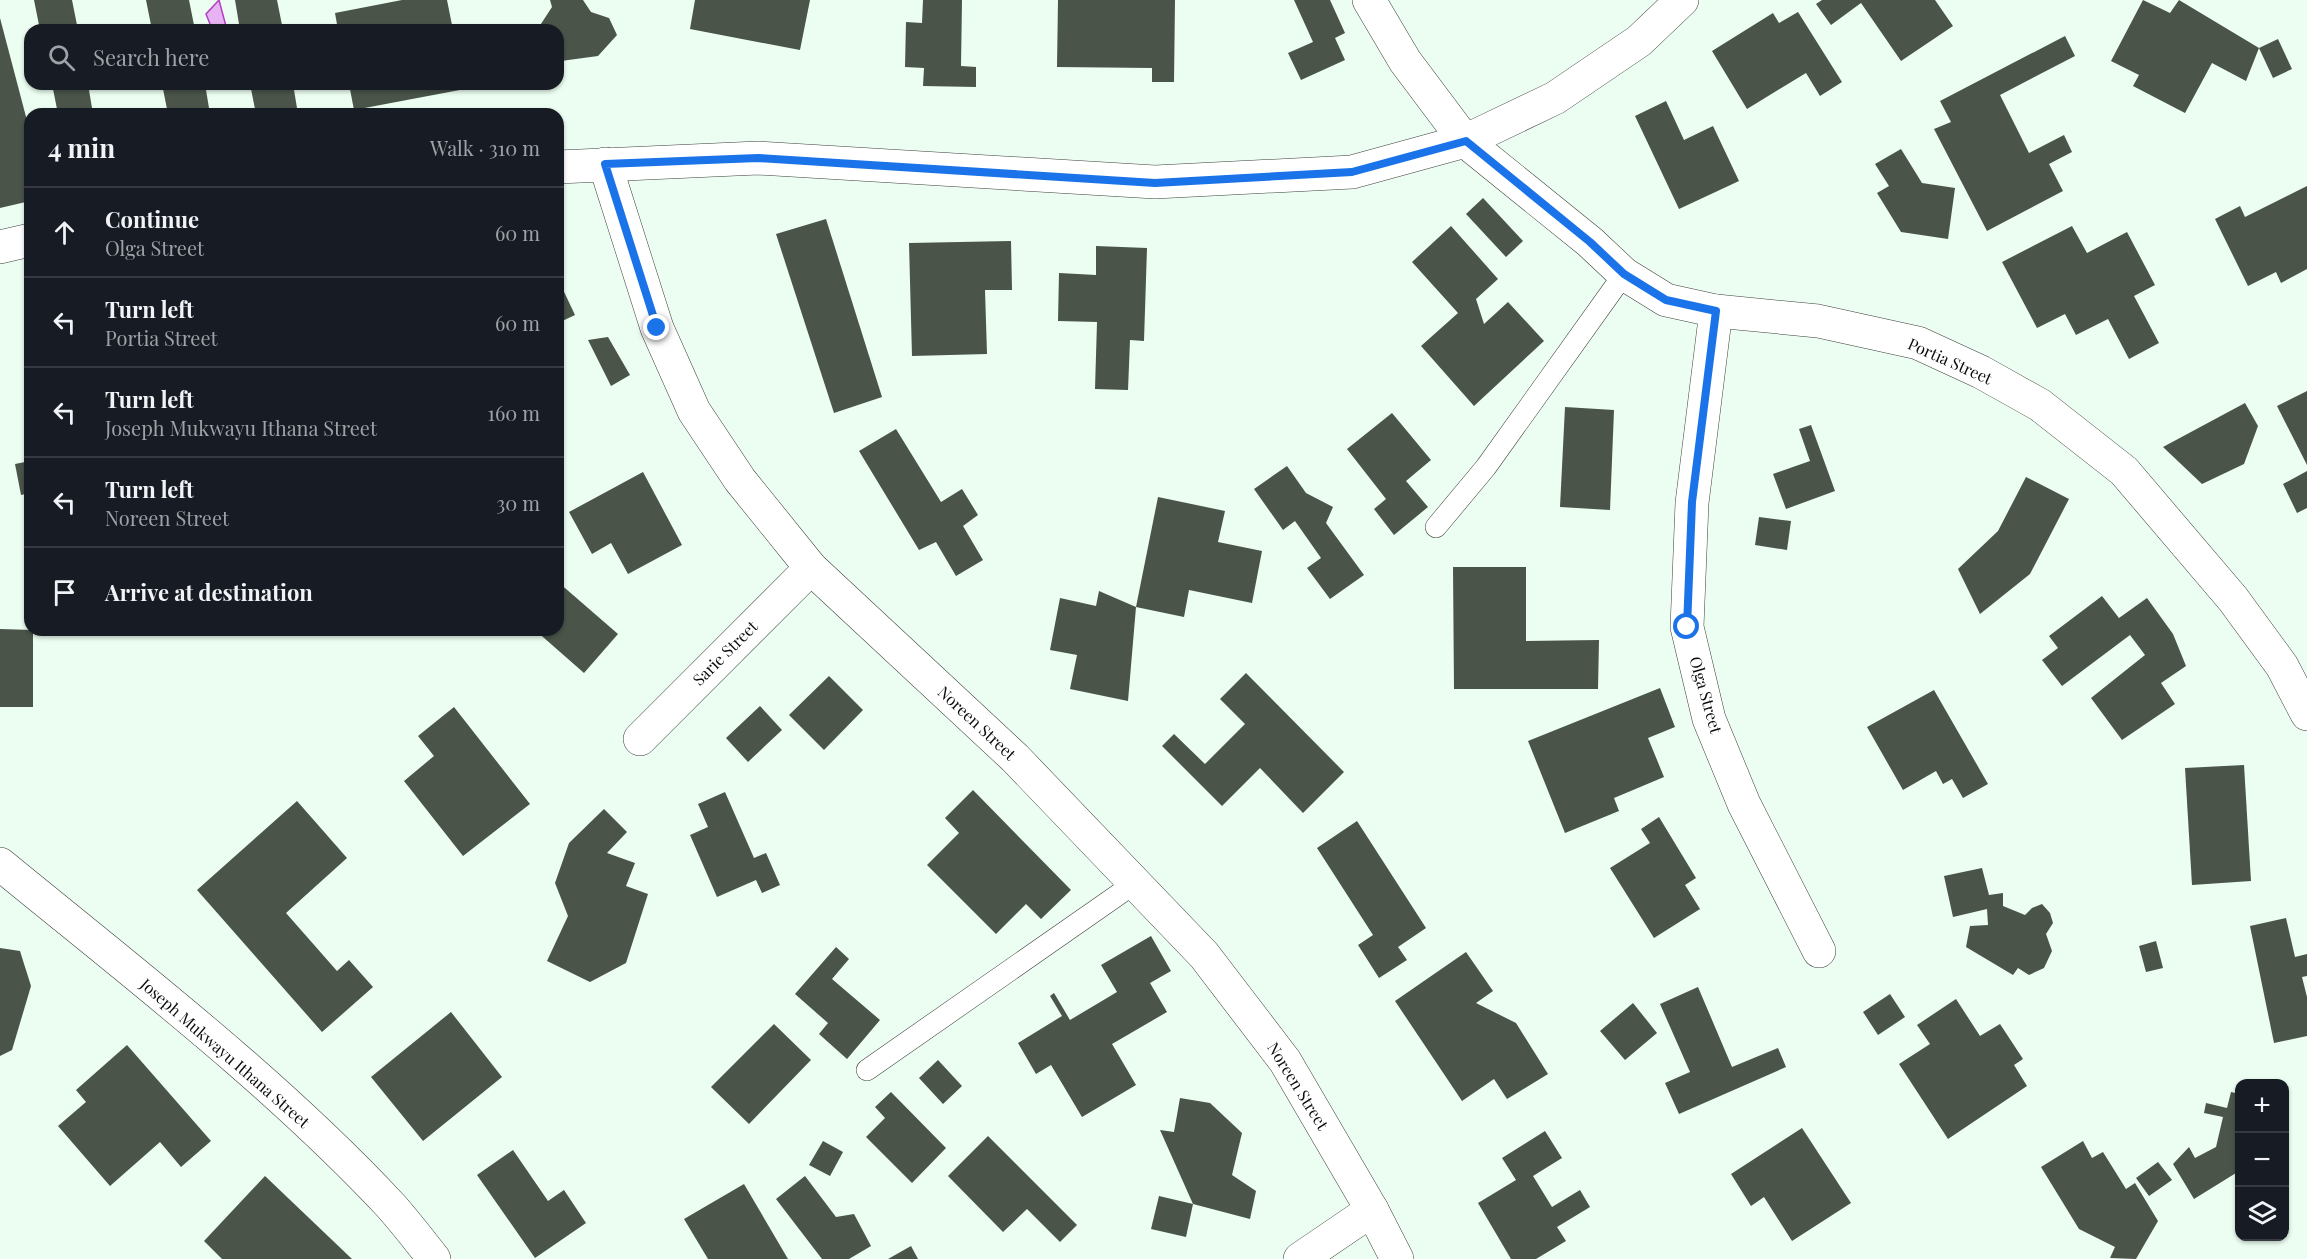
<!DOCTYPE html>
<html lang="en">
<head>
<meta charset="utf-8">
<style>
  body { margin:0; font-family:"Playfair Display",serif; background:#242831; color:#f1f3f6 }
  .controls { position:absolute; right:18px; bottom:18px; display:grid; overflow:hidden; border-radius:12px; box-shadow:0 2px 4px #0004 }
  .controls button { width:54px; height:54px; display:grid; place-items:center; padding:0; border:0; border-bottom:2px solid #363941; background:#171b24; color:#f1f3f6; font:30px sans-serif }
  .stop { position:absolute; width:18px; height:18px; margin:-14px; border:4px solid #1a73e8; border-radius:50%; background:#fff }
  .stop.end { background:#1a73e8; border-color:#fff; box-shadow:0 2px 6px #0008 }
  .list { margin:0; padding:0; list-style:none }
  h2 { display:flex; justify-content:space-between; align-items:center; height:78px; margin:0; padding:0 24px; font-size:26px }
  h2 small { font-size:20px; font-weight:400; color:#9ea1a6 }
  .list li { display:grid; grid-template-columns:39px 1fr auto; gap:18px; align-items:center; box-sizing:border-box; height:90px; padding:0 24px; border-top:2px solid #363941 }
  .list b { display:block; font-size:22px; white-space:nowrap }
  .list p { margin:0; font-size:20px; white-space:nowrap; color:#9ea1a6 }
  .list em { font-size:20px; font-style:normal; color:#9ea1a6 }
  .icon { flex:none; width:33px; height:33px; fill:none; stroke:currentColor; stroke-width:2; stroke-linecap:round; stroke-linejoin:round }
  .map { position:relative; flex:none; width:2307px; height:1259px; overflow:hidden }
  .search { position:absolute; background:#171b24; box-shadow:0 2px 4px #0004; left:24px; top:24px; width:540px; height:66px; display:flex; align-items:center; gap:15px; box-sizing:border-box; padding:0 21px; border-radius:18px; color:#9ea1a6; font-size:22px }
  .panel { position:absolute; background:#171b24; box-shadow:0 2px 4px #0004; left:24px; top:108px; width:540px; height:528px; border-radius:18px }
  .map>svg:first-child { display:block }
  .water { fill:#e8b3f2; stroke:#b33fc4; stroke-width:1.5 }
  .building { fill:#4a5449 }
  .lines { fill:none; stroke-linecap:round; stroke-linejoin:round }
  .lane-casing { stroke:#3f3f3f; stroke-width:22 }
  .street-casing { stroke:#3f3f3f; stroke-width:34 }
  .lane { stroke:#fff; stroke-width:21 }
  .street { stroke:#fff; stroke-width:33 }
  .route { stroke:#1a73e8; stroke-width:8 }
  .labels { text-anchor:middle; stroke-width:6; stroke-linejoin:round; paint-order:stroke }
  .street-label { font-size:16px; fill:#0c0c0c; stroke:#fff }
</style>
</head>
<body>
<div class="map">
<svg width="2307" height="1259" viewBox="0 0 2307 1259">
  <rect width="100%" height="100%" fill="#ebfef1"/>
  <polygon class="water" points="219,0 227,30 209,30 212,29 206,14"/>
  <g class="building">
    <polygon points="34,0 72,0 78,30 40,30"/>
    <polygon points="146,0 189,0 195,30 152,30"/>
    <polygon points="235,0 277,0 283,30 240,30"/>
    <polygon points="402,0 447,0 453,30 338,30 335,13"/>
    <polygon points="550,0 583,0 591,12 609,18 617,35 598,56 561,61 558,57 558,30 537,30 552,7"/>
    <polygon points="695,0 810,0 800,50 690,29"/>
    <polygon points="923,0 962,0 961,66 976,67 976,87 923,86 924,68 905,67 906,22 922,23"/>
    <polygon points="1058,0 1175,0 1174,82 1152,82 1152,68 1057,67"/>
    <polygon points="1294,0 1330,0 1345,33 1335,38 1345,60 1301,80 1288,53 1313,42"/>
    <polygon points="1822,0 1935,0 1953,26 1901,61 1861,3 1831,25 1816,4"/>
    <polygon points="2143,0 2170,13 2179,0 2259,48 2246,81 2212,63 2185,113 2133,86 2139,75 2111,61"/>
    <polygon points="1798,12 1842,82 1820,96 1806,73 1747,109 1712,51 1773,13 1779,23"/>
    <polygon points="0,18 30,132 30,201 0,208"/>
    <polygon points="2065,36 2075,56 2000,95 2029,153 2064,135 2072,152 2049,164 2063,191 1987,231 1934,129 1951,122 1940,101"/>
    <polygon points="2278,39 2292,69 2273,78 2259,48"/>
    <polygon points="52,84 88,84 93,114 58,114"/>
    <polygon points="162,84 205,84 210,114 168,114"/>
    <polygon points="250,84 293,84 298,114 256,114"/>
    <polygon points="349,84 464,84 465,89 354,110"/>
    <polygon points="1666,101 1684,140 1713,126 1739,181 1679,209 1635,116"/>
    <polygon points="1901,149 1922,183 1955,188 1948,239 1901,232 1877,193 1889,186 1875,164"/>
    <polygon points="2307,186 2307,269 2281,283 2276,272 2248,286 2215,219 2240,206 2245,217"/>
    <polygon points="1483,198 1523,241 1506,257 1466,214"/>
    <polygon points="826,219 882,397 834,413 776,234"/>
    <polygon points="1451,226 1498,279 1476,299 1484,324 1508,302 1544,341 1474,406 1421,346 1458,313 1412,262"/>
    <polygon points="2072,226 2087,253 2127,232 2155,285 2134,296 2159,343 2129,359 2108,319 2076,335 2065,314 2037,328 2002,262"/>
    <polygon points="1011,241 1012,290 985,290 987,354 912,356 909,243"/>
    <polygon points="1096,246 1147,248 1144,341 1130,340 1128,390 1095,389 1097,322 1058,321 1059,273 1096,275"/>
    <polygon points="558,279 575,315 558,323"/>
    <polygon points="608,337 630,375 611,386 588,340"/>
    <polygon points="2307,391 2307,465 2277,406"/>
    <polygon points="2245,403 2258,426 2244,464 2202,484 2163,447"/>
    <polygon points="1565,407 1614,410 1610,510 1560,507"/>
    <polygon points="1392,413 1431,460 1406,481 1428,507 1394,535 1374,509 1386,499 1347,449"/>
    <polygon points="1811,425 1835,491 1786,509 1773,474 1810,461 1799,429"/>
    <polygon points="896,429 941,502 962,489 978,515 963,526 983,560 956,576 936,542 919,550 859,451"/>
    <polygon points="30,461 30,493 21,495 15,464"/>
    <polygon points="1287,466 1306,493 1333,507 1326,523 1364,575 1330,599 1307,568 1321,558 1295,521 1283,530 1254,489"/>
    <polygon points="2307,471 2307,508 2297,513 2283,484"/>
    <polygon points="643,472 682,545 628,574 611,543 592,554 569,512"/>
    <polygon points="2026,477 2069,499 2030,574 1980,614 1958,569 1998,531"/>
    <polygon points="1158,497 1225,511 1218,542 1262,551 1252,603 1189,590 1184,617 1136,607"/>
    <polygon points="1759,517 1791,521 1787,550 1755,545"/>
    <polygon points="1453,567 1526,567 1526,641 1599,640 1598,689 1454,689"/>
    <polygon points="558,582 618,634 584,673 535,630 558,630"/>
    <polygon points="1099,591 1136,607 1128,701 1070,689 1077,655 1050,650 1060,598 1096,606"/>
    <polygon points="2102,596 2119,618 2147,598 2173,634 2186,666 2161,683 2175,704 2122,740 2091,698 2145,655 2130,635 2062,686 2042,660 2058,648 2049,636"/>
    <polygon points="0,629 33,630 33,707 0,707"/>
    <polygon points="1246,673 1344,772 1303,813 1260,768 1222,806 1162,746 1174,734 1205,764 1245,724 1220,699"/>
    <polygon points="829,676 863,710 824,750 789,715"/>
    <polygon points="1660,688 1675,727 1648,738 1664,777 1614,798 1619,811 1565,833 1528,741"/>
    <polygon points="1934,690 1988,784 1963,798 1952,779 1943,784 1936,771 1903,790 1867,727"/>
    <polygon points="760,706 782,730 748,762 726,738"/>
    <polygon points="454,707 530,804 463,856 404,781 434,756 418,736"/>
    <polygon points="2244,765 2251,881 2192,885 2185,768"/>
    <polygon points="973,790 1071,890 1041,919 1026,904 996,934 927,865 959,833 945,818"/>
    <polygon points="725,792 754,858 766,853 780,885 762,893 756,880 717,897 690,835 708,827 698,804"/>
    <polygon points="297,801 347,858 286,913 337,971 349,960 373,987 322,1032 197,890"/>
    <polygon points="604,809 627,832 607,853 635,863 626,886 648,894 626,963 590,982 547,961 568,916 555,883 569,843"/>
    <polygon points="1659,817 1696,878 1685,885 1700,909 1654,938 1610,868 1650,843 1641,829"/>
    <polygon points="1357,821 1426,928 1398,947 1407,960 1379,978 1358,945 1373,935 1317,848"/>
    <polygon points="1982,868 1989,895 2003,893 2003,906 2025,915 2032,908 2042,904 2050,913 2053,923 2046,934 2052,951 2044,968 2029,975 2018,968 2013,975 1966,947 1970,926 1988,925 1987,909 1953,917 1944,876"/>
    <polygon points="2286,918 2295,957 2307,954 2307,976 2302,977 2307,997 2307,1036 2274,1043 2250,926"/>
    <polygon points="1151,936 1171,971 1150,983 1167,1012 1112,1044 1136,1085 1082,1117 1051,1065 1036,1074 1018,1043 1062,1016 1050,996 1054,993 1070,1020 1117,992 1101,965"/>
    <polygon points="2156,941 2163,968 2146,972 2139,946"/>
    <polygon points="836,947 849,959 832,979 880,1020 847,1059 819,1034 828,1023 795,994"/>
    <polygon points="0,948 20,951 31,986 12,1050 0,1056"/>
    <polygon points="1466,952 1493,991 1476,1003 1516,1023 1548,1074 1507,1099 1494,1079 1462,1101 1395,1001"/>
    <polygon points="1698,987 1732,1067 1778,1048 1786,1067 1679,1114 1665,1083 1690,1072 1660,1004"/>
    <polygon points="1890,994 1905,1017 1878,1035 1863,1012"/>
    <polygon points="1956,999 1980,1036 2000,1024 2023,1059 2014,1065 2027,1086 1948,1139 1899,1064 1930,1044 1917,1025"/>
    <polygon points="1633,1003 1657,1033 1625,1060 1600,1031"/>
    <polygon points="451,1012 502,1077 423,1141 371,1077"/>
    <polygon points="774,1024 811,1060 749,1124 711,1087"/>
    <polygon points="127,1045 211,1141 181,1167 160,1142 110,1186 58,1126 86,1102 76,1090"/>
    <polygon points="938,1060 962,1086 943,1104 919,1078"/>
    <polygon points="891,1092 946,1148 912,1183 866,1137 885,1118 875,1107"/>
    <polygon points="2231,1092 2240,1094 2240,1174 2236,1173 2194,1199 2173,1164 2189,1147 2195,1158 2216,1147 2223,1117 2204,1113 2206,1103 2227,1108"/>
    <polygon points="1180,1098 1210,1103 1242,1133 1232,1175 1256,1191 1250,1219 1193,1204 1160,1130 1174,1132"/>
    <polygon points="1802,1128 1851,1203 1792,1241 1764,1197 1751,1206 1731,1174"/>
    <polygon points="1545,1131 1562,1158 1533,1176 1552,1207 1580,1190 1590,1207 1557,1227 1566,1241 1536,1259 1511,1259 1478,1203 1516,1180 1502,1158"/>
    <polygon points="988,1136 1077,1225 1060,1242 1027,1209 1003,1232 948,1176"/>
    <polygon points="823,1141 843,1152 830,1176 809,1165"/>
    <polygon points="2083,1141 2092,1158 2103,1152 2126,1189 2135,1183 2158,1221 2136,1259 2110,1258 2115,1247 2079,1229 2041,1167"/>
    <polygon points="513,1150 548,1201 564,1190 586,1223 535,1258 477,1175"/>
    <polygon points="2158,1162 2172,1180 2149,1196 2136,1178"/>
    <polygon points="265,1176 352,1259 222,1259 204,1241"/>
    <polygon points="805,1176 836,1217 854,1214 871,1246 849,1259 822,1259 776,1199"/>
    <polygon points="744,1184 788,1259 708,1259 684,1219"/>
    <polygon points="1159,1196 1193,1204 1186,1237 1151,1229"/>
    <polygon points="911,1246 918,1259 888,1259"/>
  </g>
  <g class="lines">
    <defs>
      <g id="lane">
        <polyline points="1436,527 1486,467 1624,274"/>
        <polyline points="867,1070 1135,883"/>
      </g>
      <g id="street">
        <polyline points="1369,0 1405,61 1465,141 1590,242 1624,274 1666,300 1716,311 1818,321 1918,343 1981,372 2040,405 2124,471 2233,599 2282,666 2307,714"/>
        <polyline points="605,164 657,328 694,411 740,480 811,568 1015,758 1204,955 1285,1061 1372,1210 1397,1259"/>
        <polyline points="558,167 758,158 1155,182 1352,172 1465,141 1555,98 1639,41 1682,0"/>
        <polyline points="0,247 30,240"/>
        <polyline points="1716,311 1692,503 1687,627 1709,719 1744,804 1819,951"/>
        <polyline points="640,739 811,568"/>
        <path d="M0,864C133,973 273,1080 391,1206C406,1223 420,1241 434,1259"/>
        <polyline points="1300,1259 1372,1210"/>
      </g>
    </defs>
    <use href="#lane" class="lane-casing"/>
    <use href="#street" class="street-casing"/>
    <use href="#lane" class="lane"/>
    <use href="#street" class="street"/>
  </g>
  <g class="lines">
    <polyline class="route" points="657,328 605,164 758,158 1155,183 1352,172 1466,141 1590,242 1624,274 1666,300 1716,311 1692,502 1687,627"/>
  </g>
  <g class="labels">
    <g class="street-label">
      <text transform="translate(1950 361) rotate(24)" y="6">Portia Street</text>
      <text transform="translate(725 653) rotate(-45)" y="6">Sarie Street</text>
      <text transform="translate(1706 695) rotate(74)" y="6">Olga Street</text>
      <text transform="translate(977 723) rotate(43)" y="6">Noreen Street</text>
      <text transform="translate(225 1053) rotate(41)" y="6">Joseph Mukwayu Ithana Street</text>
      <text transform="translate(1298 1086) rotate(58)" y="6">Noreen Street</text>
    </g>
  </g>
</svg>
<div class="controls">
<button>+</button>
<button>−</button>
<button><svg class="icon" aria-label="layers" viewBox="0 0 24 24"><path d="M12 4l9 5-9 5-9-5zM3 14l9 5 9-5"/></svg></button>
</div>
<div class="stop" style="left:1687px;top:627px"></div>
<div class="stop end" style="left:657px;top:328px"></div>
<div class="search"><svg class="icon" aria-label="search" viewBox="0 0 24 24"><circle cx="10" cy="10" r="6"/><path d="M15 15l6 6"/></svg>Search here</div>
<section class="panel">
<h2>4 min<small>Walk · 310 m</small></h2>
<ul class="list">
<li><svg class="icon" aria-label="ahead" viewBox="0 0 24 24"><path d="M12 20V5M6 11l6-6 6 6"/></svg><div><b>Continue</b><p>Olga Street</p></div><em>60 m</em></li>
<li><svg class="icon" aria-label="left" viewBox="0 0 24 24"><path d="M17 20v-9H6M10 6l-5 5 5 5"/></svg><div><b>Turn left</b><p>Portia Street</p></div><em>60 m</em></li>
<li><svg class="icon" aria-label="left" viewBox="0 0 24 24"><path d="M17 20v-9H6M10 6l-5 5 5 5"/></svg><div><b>Turn left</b><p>Joseph Mukwayu Ithana Street</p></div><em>160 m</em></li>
<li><svg class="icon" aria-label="left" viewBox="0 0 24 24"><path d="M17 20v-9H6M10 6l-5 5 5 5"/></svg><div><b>Turn left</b><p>Noreen Street</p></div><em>30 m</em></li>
<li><svg class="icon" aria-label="arrive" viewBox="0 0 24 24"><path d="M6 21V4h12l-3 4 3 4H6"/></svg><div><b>Arrive at destination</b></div></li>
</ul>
</section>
</div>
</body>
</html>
